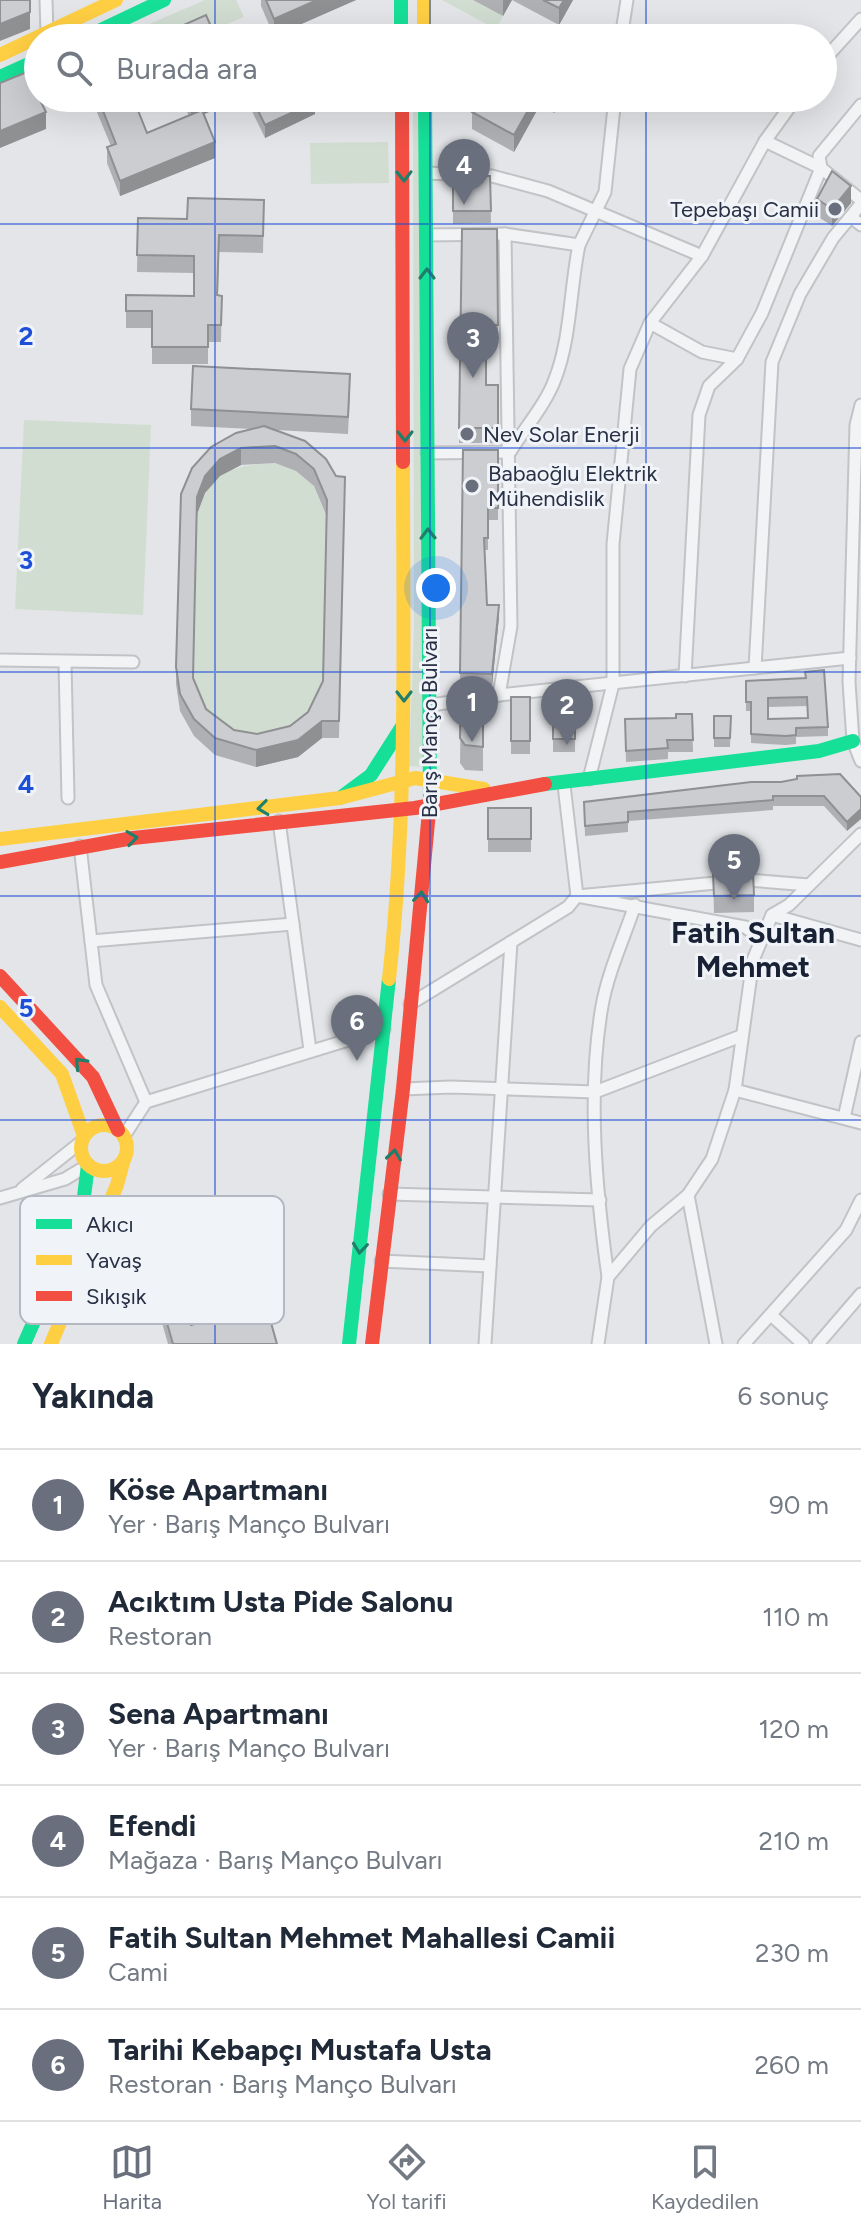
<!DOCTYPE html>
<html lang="tr">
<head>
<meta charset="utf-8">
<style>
  body { margin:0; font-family:Figtree,sans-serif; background:#f2f2f3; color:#1f2937 }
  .you { position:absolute; left:436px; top:588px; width:28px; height:28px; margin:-20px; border:6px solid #fff; border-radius:50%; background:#1a73e8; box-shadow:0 0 0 12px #1a73e833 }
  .badge { display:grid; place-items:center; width:52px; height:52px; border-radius:50%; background:#696f7d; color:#fff; font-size:26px; font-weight:700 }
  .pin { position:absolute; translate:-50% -66px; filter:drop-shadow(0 2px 4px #0008) }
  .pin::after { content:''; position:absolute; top:42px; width:28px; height:24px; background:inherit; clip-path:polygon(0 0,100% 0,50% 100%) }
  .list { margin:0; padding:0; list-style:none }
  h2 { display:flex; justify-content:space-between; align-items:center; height:104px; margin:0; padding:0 32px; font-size:34px }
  h2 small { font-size:26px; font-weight:400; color:#747a83 }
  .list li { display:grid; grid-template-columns:52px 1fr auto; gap:24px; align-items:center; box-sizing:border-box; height:112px; padding:0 32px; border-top:2px solid #e0e1e3 }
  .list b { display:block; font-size:30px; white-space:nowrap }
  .list p { margin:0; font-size:26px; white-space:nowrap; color:#747a83 }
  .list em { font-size:26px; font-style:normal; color:#747a83 }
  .icon { flex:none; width:44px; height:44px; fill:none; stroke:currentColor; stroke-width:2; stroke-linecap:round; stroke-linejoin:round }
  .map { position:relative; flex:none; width:861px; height:1344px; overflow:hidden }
  .search { position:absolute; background:#fff; box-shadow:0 8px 32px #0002; left:24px; right:24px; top:24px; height:88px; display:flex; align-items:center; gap:20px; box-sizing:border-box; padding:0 28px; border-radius:44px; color:#747a83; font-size:30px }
  .sheet { height:776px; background:#fff }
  nav { display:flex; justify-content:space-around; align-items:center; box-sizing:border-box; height:112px; border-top:2px solid #e0e1e3; background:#fff; font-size:22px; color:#747a83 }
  nav a { display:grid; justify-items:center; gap:4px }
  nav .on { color:#696f7d }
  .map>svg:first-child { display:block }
  .green { fill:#d2ddd2 }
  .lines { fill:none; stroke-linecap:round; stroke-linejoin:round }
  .street-casing { stroke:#c1c3c6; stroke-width:15 }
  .street { stroke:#f2f3f4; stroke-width:11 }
  .fast { stroke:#16e098; stroke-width:14 }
  .slow { stroke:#ffcf43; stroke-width:14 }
  .jam { stroke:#f24e42; stroke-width:14 }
  .wall { fill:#afb0b4; fill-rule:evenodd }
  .shaded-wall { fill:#8e9092 }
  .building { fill:#cbcdd1; stroke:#8e9092; stroke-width:2; fill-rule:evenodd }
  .oneway { stroke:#1f7f6a }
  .grid { fill:none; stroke:#1d4ed8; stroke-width:2; stroke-opacity:0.55 }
  .poi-dot { fill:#696f7d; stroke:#f0f3f8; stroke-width:3 }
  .labels { text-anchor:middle; stroke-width:6; stroke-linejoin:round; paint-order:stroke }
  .poi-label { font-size:22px; fill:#273044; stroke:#f0f3f8; text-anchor:start }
  .street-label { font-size:22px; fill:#273044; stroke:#f0f3f8 }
  .district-label { font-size:30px; font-weight:bold; fill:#192135; stroke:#f0f3f8 }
  .key { fill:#f0f3f8; stroke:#b4b8c2; stroke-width:2 }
  .key-label { font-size:22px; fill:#273044 }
  .grid-label { font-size:26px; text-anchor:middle; font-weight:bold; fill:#1d4ed8; stroke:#f0f3f8; stroke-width:6; stroke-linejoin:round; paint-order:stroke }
</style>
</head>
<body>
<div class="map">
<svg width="861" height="1344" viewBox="0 0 861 1344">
  <rect width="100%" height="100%" fill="#e3e5e8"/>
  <g class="green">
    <polygon points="205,0 236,0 244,17 193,38 117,38"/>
    <polygon points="442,0 473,0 503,16 496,29"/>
    <polygon points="413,98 420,98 425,767 409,766 414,628"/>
    <polygon points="388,142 389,183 311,184 310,143"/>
    <polygon points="24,420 151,425 143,615 15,609"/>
    <path d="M275,463L296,471L314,486L327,518L324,687L315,720L245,750L193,695L197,514C210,471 234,465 275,463Z"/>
  </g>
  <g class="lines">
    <defs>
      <g id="street">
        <polyline points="46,0 47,33"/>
        <polyline points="621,38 627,0"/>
        <polyline points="823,61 861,19"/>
        <polyline points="765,141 821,168 861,200"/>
        <polyline points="427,173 492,176 548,191 702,256"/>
        <polyline points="851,217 861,225"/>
        <polyline points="427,235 505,234"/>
        <polyline points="650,323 702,352 737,359"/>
        <polyline points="861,405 856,425 849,682 853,741 861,761"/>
        <path d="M427,453L510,452C524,429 546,404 555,379C571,338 570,288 579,245"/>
        <polyline points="0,660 133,662"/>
        <polyline points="65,663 68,798"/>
        <polyline points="755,668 772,362 800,294 833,238 861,204"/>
        <polyline points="685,676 699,415 709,386 737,359 762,313 821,168 819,156 861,105"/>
        <polyline points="499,695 850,658"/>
        <polyline points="431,705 499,695 511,626 505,234 579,245 605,192 615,98"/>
        <polyline points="589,779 613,684 613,544 630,369 650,323 702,256 765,141 796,98"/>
        <polyline points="564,785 577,896 745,927 762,939"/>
        <polyline points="279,821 310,1050"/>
        <polyline points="80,846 96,985 146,1102"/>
        <polyline points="772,915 861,940"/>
        <polyline points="91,941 293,924"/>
        <polyline points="410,1004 568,907 577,896 748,880 809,885"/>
        <polyline points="403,1089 451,1087 595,1092 741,1036"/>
        <polyline points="735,1090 861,1123"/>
        <polyline points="844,1118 861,1042"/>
        <polyline points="124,1136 146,1102 384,1029"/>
        <polyline points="22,1189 81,1142"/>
        <polyline points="389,1194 600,1200"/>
        <polyline points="688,1195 716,1344"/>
        <polyline points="0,1198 65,1179 88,1165"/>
        <polyline points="381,1261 490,1266"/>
        <path d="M608,1277C596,1190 587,1092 602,1006C608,972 624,938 635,905"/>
        <polyline points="771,1315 803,1344"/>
        <polyline points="485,1344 511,942"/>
        <polyline points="598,1344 608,1277 651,1226 688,1195 712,1159 735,1090 753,960 772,915 789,905 861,834"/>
        <polyline points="744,1344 846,1230 861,1200"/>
        <polyline points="818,1344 861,1294"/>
      </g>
    </defs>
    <use href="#street" class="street-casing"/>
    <use href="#street" class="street"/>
    <g class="fast">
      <polyline points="401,0 401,38"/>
      <polyline points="84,38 164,0"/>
      <polyline points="0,77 38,60"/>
      <polyline points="425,98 430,801"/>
      <polyline points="545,784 819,751 853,741"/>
      <polyline points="340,798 371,775 403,725"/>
      <polyline points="24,1344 82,1212 88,1165"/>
      <polyline points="349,1344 389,979"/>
    </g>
    <g class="slow">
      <polyline points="424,0 424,38"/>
      <polyline points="0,55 116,0"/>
      <polyline points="0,839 340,798 415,778 484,789"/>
      <path d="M389,979C408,808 403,634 403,462"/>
      <polyline points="0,1007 62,1074 84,1136"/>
      <circle cx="104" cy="1148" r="23"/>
      <polyline points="51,1344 117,1185 124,1159"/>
    </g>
    <g class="jam">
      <polyline points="402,98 403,462"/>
      <polyline points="0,862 133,838 415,808 545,784"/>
      <polyline points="0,976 93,1077 118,1130"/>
      <polyline points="372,1344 403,1089 430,801"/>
    </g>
  </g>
  <g class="wall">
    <polygon points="261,0 356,0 274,36 261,6"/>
    <polygon points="473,0 573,0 559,25 512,0 503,16"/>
    <polygon points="94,98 133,98 147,133 189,116 181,98 236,98 236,100 204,114 215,158 120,196 107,163 107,147 111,146 94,105"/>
    <polygon points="249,98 313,98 315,114 265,138 249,105"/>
    <polygon points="479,98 562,98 554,113 540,105 514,152 472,129 472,112"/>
    <polygon points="453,176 490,176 491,223 453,224"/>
    <polygon points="817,199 851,203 832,226 817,216"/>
    <polygon points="264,200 263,253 219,252 218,295 222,296 221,342 208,342 208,364 152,364 152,328 126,328 126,295 194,296 194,273 137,272 138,218 187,219"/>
    <polygon points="462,229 497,229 498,340 486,340 486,385 498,385 498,443 459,443"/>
    <path d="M350,391L348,434L276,430L336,476L345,477L339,738H322L298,757L256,767L215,755L194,736L180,711L176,684L181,494L252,429L191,426V409ZM275,463L296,471L314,486L327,517L323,681L308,712L290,726L257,734L234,730L206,709L193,679L197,514L205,493L220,476L241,465Z"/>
    <polygon points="463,450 498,450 498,520 488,520 488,550 484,550 487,605 499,617 492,686 460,685"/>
    <path d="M805,678L828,727V736L796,737V744L786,745L751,743V711H746V681ZM807,706L808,718L768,719V707Z"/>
    <polygon points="461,697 483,697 483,771 465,770 460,763"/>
    <rect x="511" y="697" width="19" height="57"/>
    <rect x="553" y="698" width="22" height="54"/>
    <polygon points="692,714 693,752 668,752 668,759 626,762 625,719 676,718"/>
    <polygon points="714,716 731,716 730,747 714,747"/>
    <polygon points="751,782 861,797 847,831 824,806 773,806 773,810 628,821 628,832 585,836 584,802"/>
    <rect x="488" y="808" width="43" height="44"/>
    <polygon points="713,875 754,895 754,912 714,913"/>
    <path d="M169,1230L222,1260L277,1344H168L155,1298V1281L177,1275L169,1247ZM233,1296L238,1312L191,1325L187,1310Z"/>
  </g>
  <g class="shaded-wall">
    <polygon points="30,0 30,29 0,41 0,24"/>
    <polygon points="317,0 356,0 274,36 274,19"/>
    <polygon points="503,0 512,0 503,16"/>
    <polygon points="564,0 573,0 559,25 559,8"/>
    <polygon points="202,98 236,98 236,100 191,120 191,103"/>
    <polygon points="535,98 540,98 540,105 514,152 514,135"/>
    <polygon points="554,98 562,98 554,113"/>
    <polygon points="315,102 315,114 265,138 265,125"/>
    <polygon points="46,112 46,129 0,148 0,131"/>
    <polygon points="215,142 215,158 120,196 120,181"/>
    <polygon points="851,186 851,203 832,226 832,209"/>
    <polygon points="241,448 241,465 220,476 205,493 197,514 197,497 205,476 220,459"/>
    <polygon points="499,605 499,617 492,686 492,674"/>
    <polygon points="322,721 322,738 298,757 256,767 256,750"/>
    <polygon points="861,809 861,819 847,831 847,822"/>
    <polygon points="233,1279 233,1296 182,1311 182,1294"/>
  </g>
  <g class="building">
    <polygon points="0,0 30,0 30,12 0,24"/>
    <polygon points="266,0 317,0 274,19"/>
    <polygon points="543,0 564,0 559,8"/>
    <polygon points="206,15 216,38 162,38 161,35"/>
    <polygon points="534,31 547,38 531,38"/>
    <polygon points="27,72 38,95 38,98 39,98 46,112 0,131 0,83"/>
    <polygon points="98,98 133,98 147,133 202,110 215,142 120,181 107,147 116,144"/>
    <polygon points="188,98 202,98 191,103"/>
    <polygon points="252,98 313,98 315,102 265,125"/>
    <polygon points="479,98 535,98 514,135 472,112"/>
    <polygon points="832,171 851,186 832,209 817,199"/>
    <polygon points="453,176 490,176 491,211 453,211"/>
    <polygon points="188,198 264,200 263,236 219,235 217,295 222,296 221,325 208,325 208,347 152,347 152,311 126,311 126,295 194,296 194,256 137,255 138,218 187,219"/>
    <polygon points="462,229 497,229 498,325 486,325 486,385 498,385 498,428 459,428"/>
    <polygon points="193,366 350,374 348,417 191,409"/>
    <path d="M264,426L305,441L326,459L336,476L345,477L339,721H322L298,740L256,750L215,738L194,719L180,694L176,667L181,494L192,468L211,447L236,433ZM275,446L296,454L314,469L327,500L323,681L308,712L290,726L257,734L234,730L206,709L193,678L197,497L205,476L220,459L241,448Z"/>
    <polygon points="463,450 498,450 498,508 488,508 488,538 484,538 487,605 499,605 492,674 460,673"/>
    <path d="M824,670L828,727L796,728V735L786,736L751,734V702H746V681L806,678L805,672ZM807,697L808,718L768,719V698Z"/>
    <polygon points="461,697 483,697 483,747 465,745 460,738"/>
    <rect x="511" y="697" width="19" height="44"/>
    <rect x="553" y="698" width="22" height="41"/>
    <polygon points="676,714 692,714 693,740 667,740 668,748 626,751 625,719 676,718"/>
    <polygon points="714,716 731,716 730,738 714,738"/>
    <polygon points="840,774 861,797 861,809 847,822 824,796 773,796 773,800 628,812 628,822 585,826 584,802 751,782 781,782 797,779 797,776"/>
    <rect x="488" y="808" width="43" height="31"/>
    <polygon points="753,872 754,895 714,896 713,875"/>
    <path d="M211,1218L222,1260L251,1252L277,1344H173L155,1281L181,1273L169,1230ZM233,1279L242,1311L191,1325L182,1294Z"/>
  </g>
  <defs><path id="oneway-chevron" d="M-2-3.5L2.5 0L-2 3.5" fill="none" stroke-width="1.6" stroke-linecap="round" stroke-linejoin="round" transform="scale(2)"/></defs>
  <g class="oneway">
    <use href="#oneway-chevron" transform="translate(404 176) rotate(89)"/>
    <use href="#oneway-chevron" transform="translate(427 274) rotate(-90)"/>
    <use href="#oneway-chevron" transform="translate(405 436) rotate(90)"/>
    <use href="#oneway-chevron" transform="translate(428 534) rotate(-91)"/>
    <use href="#oneway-chevron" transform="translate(404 696) rotate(90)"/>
    <use href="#oneway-chevron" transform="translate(263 808) rotate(173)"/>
    <use href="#oneway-chevron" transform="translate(132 838) rotate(-8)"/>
    <use href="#oneway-chevron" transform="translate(421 897) rotate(-84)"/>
    <use href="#oneway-chevron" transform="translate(80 1063) rotate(-133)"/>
    <use href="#oneway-chevron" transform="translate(394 1155) rotate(-82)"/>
    <use href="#oneway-chevron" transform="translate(360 1248) rotate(96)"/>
  </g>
  <path class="grid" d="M215,0V38M430,0V38M646,0V38M215,98V1344M430,98V1344M646,98V1344M0,224H861M0,448H861M0,672H861M0,896H861M0,1120H861"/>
  <g class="poi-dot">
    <circle cx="835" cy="209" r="8"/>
    <circle cx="467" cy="434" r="8"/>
    <circle cx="472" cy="486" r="8"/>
  </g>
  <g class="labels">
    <g class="poi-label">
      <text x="819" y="217" text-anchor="end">Tepebaşı Camii</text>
      <text x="483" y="442">Nev Solar Enerji</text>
      <text x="488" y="481">Babaoğlu Elektrik<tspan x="488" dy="25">Mühendislik</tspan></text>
    </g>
    <g class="street-label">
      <text transform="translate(429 723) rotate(-90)" y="8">Barış Manço Bulvarı</text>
    </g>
    <g class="district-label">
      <text x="753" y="943">Fatih Sultan<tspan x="753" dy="34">Mehmet</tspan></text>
    </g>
  </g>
  <rect x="20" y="1196" width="264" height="128" rx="12" class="key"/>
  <rect x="36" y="1219" width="36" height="10" fill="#16e098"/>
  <rect x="36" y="1255" width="36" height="10" fill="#ffcf43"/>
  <rect x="36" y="1291" width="36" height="10" fill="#f24e42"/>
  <g class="key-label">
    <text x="86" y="1232">Akıcı</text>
    <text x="86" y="1268">Yavaş</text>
    <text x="86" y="1304">Sıkışık</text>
  </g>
  <g class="grid-label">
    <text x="26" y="345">2</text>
    <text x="26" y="569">3</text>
    <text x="26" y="793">4</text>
    <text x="26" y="1017">5</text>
  </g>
</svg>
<div class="you"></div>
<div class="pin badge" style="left:472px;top:742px">1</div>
<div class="pin badge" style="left:567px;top:745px">2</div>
<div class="pin badge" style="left:473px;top:378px">3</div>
<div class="pin badge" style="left:464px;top:205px">4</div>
<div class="pin badge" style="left:734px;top:900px">5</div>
<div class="pin badge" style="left:357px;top:1061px">6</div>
<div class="search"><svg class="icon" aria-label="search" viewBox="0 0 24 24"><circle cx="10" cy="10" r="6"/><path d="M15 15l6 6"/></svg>Burada ara</div>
</div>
<section class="sheet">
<h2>Yakında<small>6 sonuç</small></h2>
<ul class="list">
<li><span class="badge">1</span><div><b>Köse Apartmanı</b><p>Yer · Barış Manço Bulvarı</p></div><em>90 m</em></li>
<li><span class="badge">2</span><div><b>Acıktım Usta Pide Salonu</b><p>Restoran</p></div><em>110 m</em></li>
<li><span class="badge">3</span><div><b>Sena Apartmanı</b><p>Yer · Barış Manço Bulvarı</p></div><em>120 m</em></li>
<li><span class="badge">4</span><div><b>Efendi</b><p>Mağaza · Barış Manço Bulvarı</p></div><em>210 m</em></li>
<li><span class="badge">5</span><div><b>Fatih Sultan Mehmet Mahallesi Camii</b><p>Cami</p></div><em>230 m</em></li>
<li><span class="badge">6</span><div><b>Tarihi Kebapçı Mustafa Usta</b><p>Restoran · Barış Manço Bulvarı</p></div><em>260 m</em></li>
</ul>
</section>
<nav>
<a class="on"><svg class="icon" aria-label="map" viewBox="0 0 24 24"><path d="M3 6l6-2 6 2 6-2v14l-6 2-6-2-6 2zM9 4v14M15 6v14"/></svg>Harita</a>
<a><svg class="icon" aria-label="directions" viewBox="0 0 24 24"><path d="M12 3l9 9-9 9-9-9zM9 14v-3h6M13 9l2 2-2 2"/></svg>Yol tarifi</a>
<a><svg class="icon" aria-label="saved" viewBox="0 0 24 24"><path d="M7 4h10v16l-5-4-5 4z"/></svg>Kaydedilen</a>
</nav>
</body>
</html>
